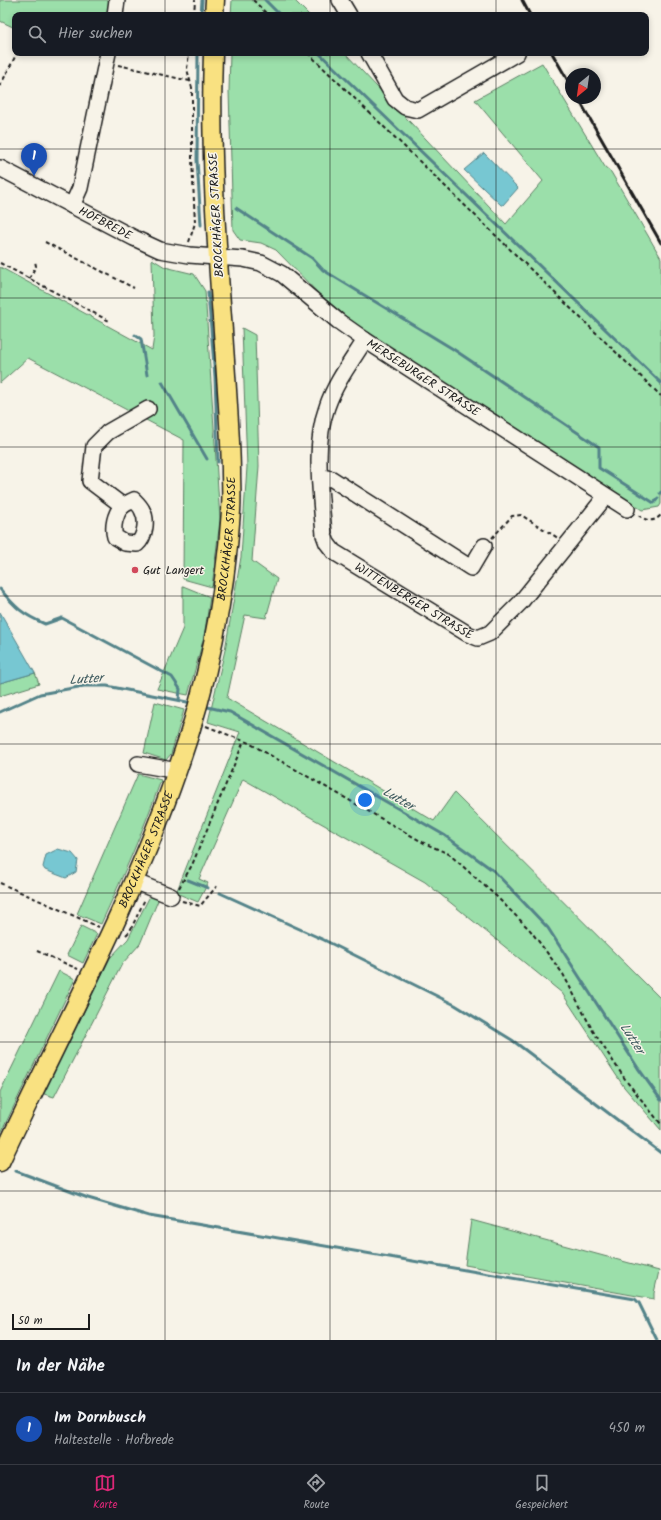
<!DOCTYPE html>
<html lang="de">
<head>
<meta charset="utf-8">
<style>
  body { margin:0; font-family:Kalam,sans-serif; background:#20242c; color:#f1f3f6 }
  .compass { position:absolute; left:565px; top:68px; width:36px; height:36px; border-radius:50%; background:#171b24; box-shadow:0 2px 6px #0003; rotate:209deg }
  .scale { position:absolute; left:12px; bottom:10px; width:78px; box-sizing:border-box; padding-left:4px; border:2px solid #1c1c1c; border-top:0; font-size:11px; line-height:14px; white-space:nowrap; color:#1c1c1c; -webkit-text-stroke:3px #f7f3e8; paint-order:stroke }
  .you { position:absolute; left:365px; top:800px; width:14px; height:14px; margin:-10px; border:3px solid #fff; border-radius:50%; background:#1a73e8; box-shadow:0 0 0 6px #1a73e833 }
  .badge { display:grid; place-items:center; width:26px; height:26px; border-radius:50%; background:#db2777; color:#fff; font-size:13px; font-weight:700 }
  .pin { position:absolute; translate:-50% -33px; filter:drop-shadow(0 1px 2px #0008) }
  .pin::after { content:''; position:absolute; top:21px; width:14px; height:12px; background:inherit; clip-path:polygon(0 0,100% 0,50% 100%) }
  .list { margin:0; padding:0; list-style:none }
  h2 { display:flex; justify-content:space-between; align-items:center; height:52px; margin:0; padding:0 16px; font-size:17px }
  h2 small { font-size:13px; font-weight:400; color:#9ea1a6 }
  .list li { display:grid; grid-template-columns:26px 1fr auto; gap:12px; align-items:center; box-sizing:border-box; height:72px; padding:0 16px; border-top:1px solid #363941 }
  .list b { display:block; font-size:15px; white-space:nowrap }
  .list p { margin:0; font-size:13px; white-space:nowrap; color:#9ea1a6 }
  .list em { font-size:13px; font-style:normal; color:#9ea1a6 }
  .icon { flex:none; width:22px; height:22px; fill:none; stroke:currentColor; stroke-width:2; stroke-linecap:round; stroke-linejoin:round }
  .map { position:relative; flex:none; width:661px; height:1340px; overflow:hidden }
  .search { position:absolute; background:#171b24; box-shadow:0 2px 6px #0003; left:12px; right:12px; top:12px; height:44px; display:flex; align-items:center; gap:10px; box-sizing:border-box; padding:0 14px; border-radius:8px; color:#9ea1a6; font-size:15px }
  .sheet { height:124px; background:#171b24 }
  nav { display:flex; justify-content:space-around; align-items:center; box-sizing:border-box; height:56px; border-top:1px solid #363941; background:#171b24; font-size:11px; color:#9ea1a6 }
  nav a { display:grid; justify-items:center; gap:2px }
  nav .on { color:#db2777 }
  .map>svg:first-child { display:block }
  .green { fill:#9bdfaa; stroke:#5c7e63 }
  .water { fill:#77c7d2; stroke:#538389 }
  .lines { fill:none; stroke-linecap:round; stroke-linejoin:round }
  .stream { stroke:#538389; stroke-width:3 }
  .minor-casing { stroke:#1c1c1c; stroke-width:18 }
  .major-casing { stroke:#1c1c1c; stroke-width:21 }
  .path { stroke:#1c1c1c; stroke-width:2; stroke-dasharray:4 3; stroke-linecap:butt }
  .minor { stroke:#f7f3e8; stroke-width:15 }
  .major { stroke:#f9e181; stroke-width:18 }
  .rail { stroke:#1c1c1c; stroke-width:3 }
  .grid { fill:none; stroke:#1c1c1c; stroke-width:1; stroke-opacity:0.55 }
  .poi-dot { fill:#d1495b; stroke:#f7f3e8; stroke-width:1.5 }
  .labels { text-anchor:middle; stroke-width:3; stroke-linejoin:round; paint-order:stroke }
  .street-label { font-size:12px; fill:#1c1c1c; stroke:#f7f3e8 }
  .poi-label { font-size:12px; fill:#1c1c1c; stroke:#f7f3e8; text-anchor:start }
  .water-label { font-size:13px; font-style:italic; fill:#3c585c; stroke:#f7f3e8 }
</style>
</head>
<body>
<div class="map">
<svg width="661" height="1340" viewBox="0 0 661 1340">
  <rect width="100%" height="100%" fill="#f7f3e8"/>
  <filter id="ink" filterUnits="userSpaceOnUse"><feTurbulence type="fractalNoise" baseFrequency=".025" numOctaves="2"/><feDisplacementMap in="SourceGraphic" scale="8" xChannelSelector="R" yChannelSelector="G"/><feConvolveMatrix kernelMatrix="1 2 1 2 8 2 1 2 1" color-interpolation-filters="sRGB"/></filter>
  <g filter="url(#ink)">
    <g class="green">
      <polygon points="0,0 109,0 107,15 15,15 15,28 0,21"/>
      <polygon points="232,0 294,0 309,15 231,15"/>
      <polygon points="230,53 345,53 506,224 543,181 475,100 542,63 605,167 611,172 661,258 661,504 659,507 642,510 611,490 367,333 321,296 276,250 261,243 240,240 233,230 229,91"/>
      <polygon points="152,259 165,267 194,274 205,291 220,520 212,587 183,579 184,440 28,358 0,383 0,267 152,350 154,336"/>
      <polygon points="242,328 255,335 259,466 252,561 277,579 266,618 245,615 227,698 434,821 454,793 661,999 661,1130 624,1087 562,993 425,882 243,779 199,879 208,883 198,902 176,893 240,732 208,722 225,650 241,557 247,467"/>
      <polygon points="183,586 210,597 204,637 188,695 157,689 183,628"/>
      <polygon points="35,673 39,684 0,696 0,683"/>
      <polygon points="155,702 184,710 171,754 166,760 144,753"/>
      <path d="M138,774L161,780C144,829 123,876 101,924L77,914Z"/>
      <polygon points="151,894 159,898 140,944 122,964 54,1097 44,1094 110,958 128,939"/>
      <polygon points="81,926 97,934 83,963 67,955"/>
      <polygon points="59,971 75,979 0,1135 0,1092"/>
      <polygon points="471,1220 659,1271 654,1293 654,1299 465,1265"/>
    </g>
    <g class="water">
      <polygon points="484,153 518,188 503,205 501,205 464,170"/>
      <polygon points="0,612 35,673 0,683"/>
      <polygon points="58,849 72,853 78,860 76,872 66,878 45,870 43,867 46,855"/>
    </g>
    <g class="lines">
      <g class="stream">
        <polyline points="265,0 280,15"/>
        <polyline points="201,15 202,0"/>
        <polyline points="198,53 197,160 201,225"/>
        <polyline points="319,53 661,383"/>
        <polyline points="236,208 312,258 323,270 453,349 599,447 599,468 654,503 658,498"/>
        <polyline points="208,292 215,377 218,462"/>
        <polyline points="135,335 141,339 147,375"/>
        <polyline points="162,382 207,459"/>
        <polyline points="660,493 661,492"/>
        <path d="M0,589C16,608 22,614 45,624L62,618L172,677L180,689L179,700"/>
        <polyline points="203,706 230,712 444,835 494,871 548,928 638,1068 661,1100"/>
        <polyline points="0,712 40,694 84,686 107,686 192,703"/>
        <polyline points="188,880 208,888"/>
        <polyline points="220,893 324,940 455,1005 512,1040 661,1153"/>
        <polyline points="16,1171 88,1198 149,1216 635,1299 639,1303 657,1340"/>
      </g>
      <defs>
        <g id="minor">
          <polyline points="340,0 349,15"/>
          <polyline points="115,15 117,0"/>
          <polyline points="369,53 395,99 405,107 418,110 517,53"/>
          <path id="s1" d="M0,168L134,238L160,250L189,255L243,259L261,263L282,274L338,321L365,340L627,509"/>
          <polyline points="72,206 80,188 108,53"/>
          <path id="s2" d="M365,340C351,362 335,383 327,407C313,445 321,495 324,535L327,543L334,552L468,634L478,638L490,633L520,603L606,496"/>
          <polyline points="320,477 332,479 471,568 484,546"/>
          <path d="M134,500C137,503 141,507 142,510C148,520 145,537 137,544L125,543L115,537C112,527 115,514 122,506C125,504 130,502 134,500Z"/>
          <polyline points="123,506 90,481 94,446 108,432 148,409"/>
          <polyline points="138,764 178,771"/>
          <polyline points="133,881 171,896"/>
        </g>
        <g id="major">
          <polyline points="214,15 215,0"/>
          <path id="s3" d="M0,1162C60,1033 130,907 177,771C207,687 225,600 231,511C232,497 231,484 231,470C230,424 226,378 223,331C216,239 210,146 213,53"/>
        </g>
      </defs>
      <use href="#minor" class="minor-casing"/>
      <use href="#major" class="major-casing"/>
      <g class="path">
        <polyline points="253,0 268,15"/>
        <polyline points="194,15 195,0"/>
        <polyline points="308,53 661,396"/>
        <polyline points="118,65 190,81"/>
        <polyline points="0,86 17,53"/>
        <polyline points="45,242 134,288"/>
        <polyline points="189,242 195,223 192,159 192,88 187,69 189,53"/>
        <polyline points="0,263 111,322"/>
        <polyline points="29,279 36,266 35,261"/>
        <path d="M638,515C647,521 653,523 661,515"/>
        <polyline points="492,538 512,516 521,515 558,538"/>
        <polyline points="206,726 249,743 424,843 449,854 496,896 530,930 563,974 593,1031 627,1082 661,1124"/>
        <polyline points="0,883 99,927"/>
        <polyline points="179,888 192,865 244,741"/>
        <polyline points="182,901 200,906 217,886"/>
        <polyline points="126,935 130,931 145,899"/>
        <polyline points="37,951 78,969"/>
      </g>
      <use href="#minor" class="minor"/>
      <use href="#major" class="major"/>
      <g class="rail">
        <polyline points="522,0 530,15"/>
        <polyline points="552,53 571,86"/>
        <polyline points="578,98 661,243"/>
      </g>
    </g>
  </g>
  <path class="grid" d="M165,0V15M330,0V15M496,0V15M165,53V1340M330,53V1340M496,53V1340M0,149H661M0,298H661M0,447H661M0,596H661M0,744H661M0,893H661M0,1042H661M0,1191H661"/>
  <circle class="poi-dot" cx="135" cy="570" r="4"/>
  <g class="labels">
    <g class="street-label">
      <text transform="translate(216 215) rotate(-93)" y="4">BROCKHÄGER STRASSE</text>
      <text dy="4" stroke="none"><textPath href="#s1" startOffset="119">HOFBREDE</textPath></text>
      <text dy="4" stroke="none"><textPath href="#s1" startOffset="481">MERSEBURGER STRASSE</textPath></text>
      <text dy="4" stroke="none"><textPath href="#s3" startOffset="668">BROCKHÄGER STRASSE</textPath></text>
      <text dy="4" stroke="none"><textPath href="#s2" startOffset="320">WITTENBERGER STRASSE</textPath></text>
      <text dy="4" stroke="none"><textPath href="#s3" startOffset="345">BROCKHÄGER STRASSE</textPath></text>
    </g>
    <g class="poi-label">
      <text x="143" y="574">Gut Langert</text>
    </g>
    <g class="water-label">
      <text transform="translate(86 678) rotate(-4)" y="5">Lutter</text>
      <text transform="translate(399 798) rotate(30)" y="5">Lutter</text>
      <text transform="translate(633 1038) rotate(57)" y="5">Lutter</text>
    </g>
  </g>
</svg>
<svg class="compass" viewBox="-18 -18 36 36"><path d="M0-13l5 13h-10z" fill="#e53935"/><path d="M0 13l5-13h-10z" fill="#9ea1a6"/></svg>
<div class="scale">50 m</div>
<div class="you"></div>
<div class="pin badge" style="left:34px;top:176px;background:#1a4fb4">1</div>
<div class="search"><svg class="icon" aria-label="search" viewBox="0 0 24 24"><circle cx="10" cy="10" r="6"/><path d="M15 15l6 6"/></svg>Hier suchen</div>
</div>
<section class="sheet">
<h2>In der Nähe<small></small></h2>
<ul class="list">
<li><span class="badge" style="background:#1a4fb4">1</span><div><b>Im Dornbusch</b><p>Haltestelle · Hofbrede</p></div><em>450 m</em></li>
</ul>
</section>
<nav>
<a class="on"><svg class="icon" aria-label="map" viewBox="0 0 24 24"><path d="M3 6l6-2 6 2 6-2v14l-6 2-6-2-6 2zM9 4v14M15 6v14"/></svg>Karte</a>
<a><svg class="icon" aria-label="directions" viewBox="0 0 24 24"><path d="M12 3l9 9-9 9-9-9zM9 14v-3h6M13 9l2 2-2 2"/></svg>Route</a>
<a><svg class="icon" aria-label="saved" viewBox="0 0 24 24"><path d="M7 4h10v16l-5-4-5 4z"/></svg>Gespeichert</a>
</nav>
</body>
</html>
